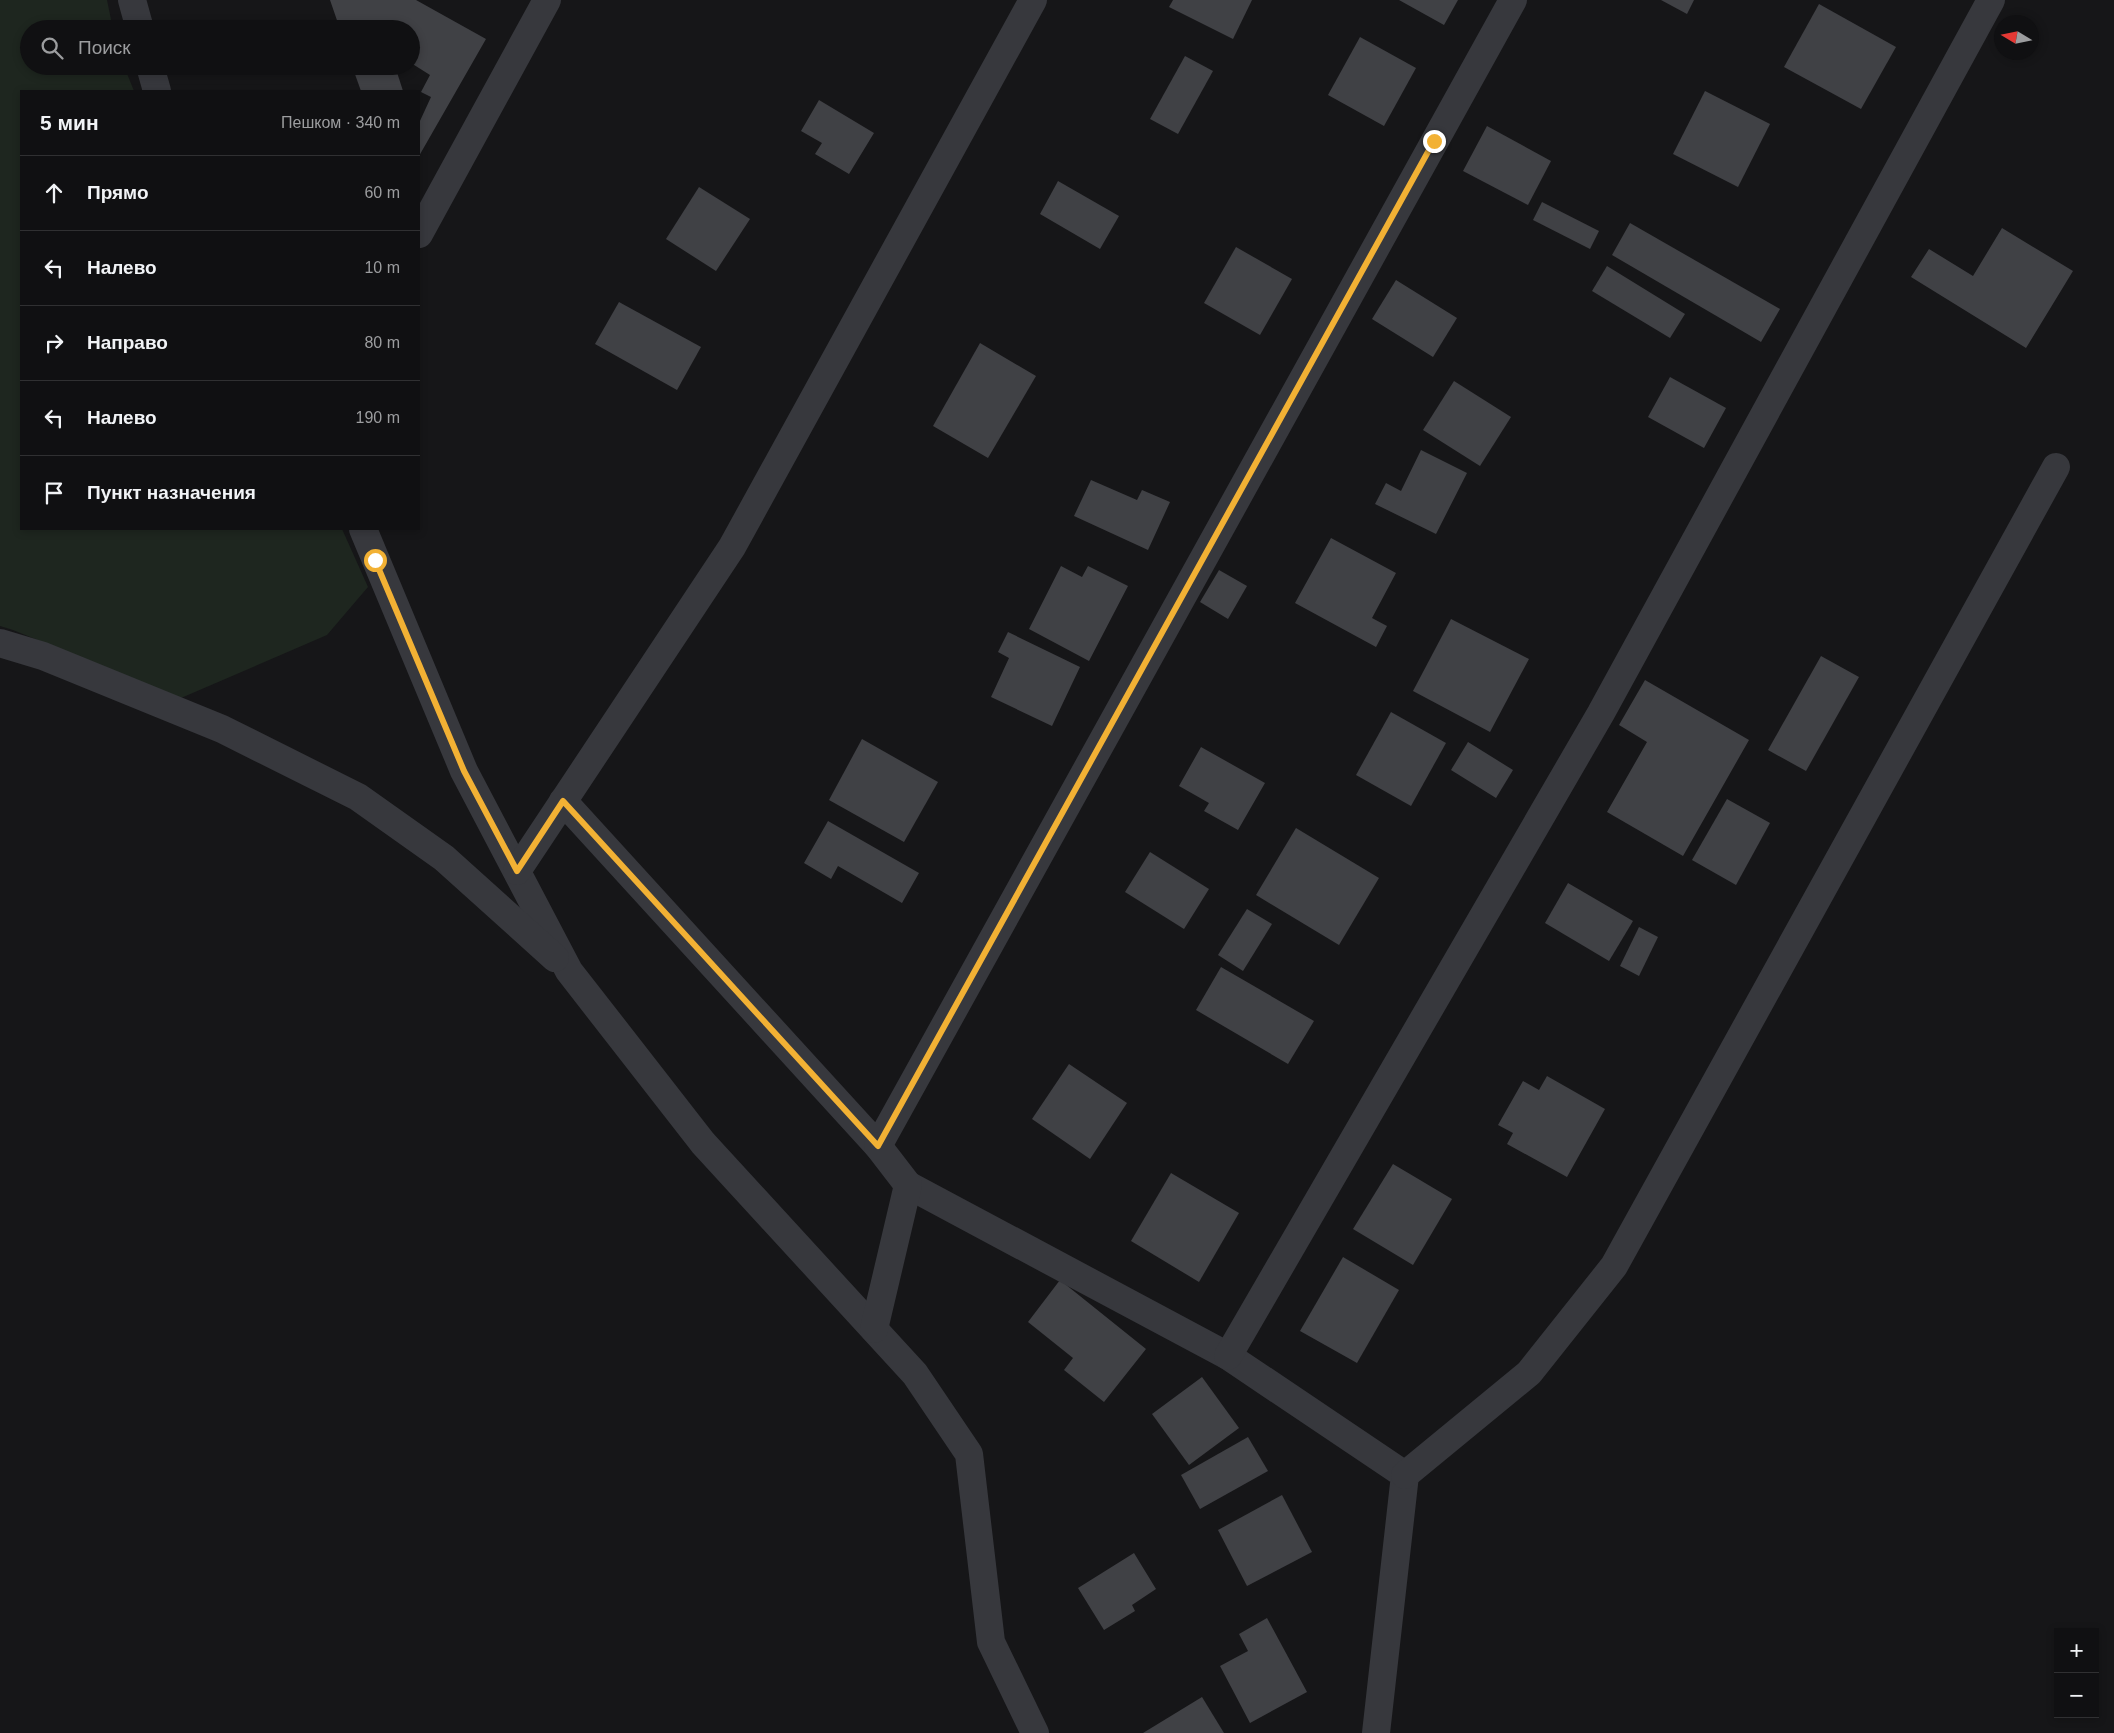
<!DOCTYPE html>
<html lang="ru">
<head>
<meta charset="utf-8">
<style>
  body { margin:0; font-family:Arial,sans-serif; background:#19191b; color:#f1f3f6 }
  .controls { position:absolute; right:15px; bottom:15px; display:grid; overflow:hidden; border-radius:0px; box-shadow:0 2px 8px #0003 }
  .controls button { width:45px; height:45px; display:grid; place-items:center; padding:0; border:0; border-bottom:1px solid #303032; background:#101012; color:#f1f3f6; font:25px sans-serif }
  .compass { position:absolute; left:1994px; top:15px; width:45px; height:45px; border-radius:50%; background:#101012; box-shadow:0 2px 8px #0003; rotate:280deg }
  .stop { position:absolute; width:15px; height:15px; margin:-11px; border:4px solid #f2b134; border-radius:50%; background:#fff }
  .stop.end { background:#f2b134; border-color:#fff; box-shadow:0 1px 5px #0008 }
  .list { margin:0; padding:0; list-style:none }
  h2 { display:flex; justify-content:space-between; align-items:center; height:65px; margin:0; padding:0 20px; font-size:21px }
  h2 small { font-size:16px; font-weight:400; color:#9c9d9f }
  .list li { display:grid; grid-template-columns:32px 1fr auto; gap:15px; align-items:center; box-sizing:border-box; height:75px; padding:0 20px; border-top:1px solid #303032 }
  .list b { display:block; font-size:19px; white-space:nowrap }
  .list em { font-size:16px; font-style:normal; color:#9c9d9f }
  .icon { flex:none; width:28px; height:28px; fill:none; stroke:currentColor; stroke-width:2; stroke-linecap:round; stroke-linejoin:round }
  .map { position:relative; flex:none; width:2114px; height:1733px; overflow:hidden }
  .search { position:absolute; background:#101012; box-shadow:0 2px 8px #0003; left:20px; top:20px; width:400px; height:55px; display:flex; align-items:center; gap:12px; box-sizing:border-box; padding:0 18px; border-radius:28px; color:#9c9d9f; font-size:19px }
  .panel { position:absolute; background:#101012; box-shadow:0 2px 8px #0003; left:20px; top:90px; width:400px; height:440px; border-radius:0px }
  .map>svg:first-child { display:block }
  .green { fill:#1e261f }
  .building { fill:#404145 }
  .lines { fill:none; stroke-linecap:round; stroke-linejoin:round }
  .minor { stroke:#37383d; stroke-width:28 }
  .route { stroke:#f2b134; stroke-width:6 }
</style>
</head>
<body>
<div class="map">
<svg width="2114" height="1733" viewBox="0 0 2114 1733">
  <rect width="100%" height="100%" fill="#161618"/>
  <polygon class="green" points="0,0 107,0 113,29 29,29 29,66 124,66 134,91 21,91 21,529 342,529 368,587 327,635 181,698 13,630 0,626"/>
  <g class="building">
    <polygon points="330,0 416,0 486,39 419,156 419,123 431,97 421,92 430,75 411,63 411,29 340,29"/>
    <polygon points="1173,0 1252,0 1233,39 1169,7"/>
    <polygon points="1399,0 1458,0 1444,25"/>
    <polygon points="1661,0 1694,0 1687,14"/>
    <polygon points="1819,4 1896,47 1861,109 1784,67"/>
    <polygon points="1360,37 1416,68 1384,126 1328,95"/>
    <polygon points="1185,56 1213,71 1178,134 1150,119"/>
    <polygon points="352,66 395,66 403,91 361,91"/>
    <polygon points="1705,91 1770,124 1738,187 1673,154"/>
    <polygon points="819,100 874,133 849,174 815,154 822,143 801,131"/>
    <polygon points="1487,126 1551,161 1528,205 1463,171"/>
    <polygon points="1058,181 1119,216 1100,249 1040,214"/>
    <polygon points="699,187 750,219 716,271 666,239"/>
    <polygon points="1542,202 1599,231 1590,249 1533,220"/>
    <polygon points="1630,223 1780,309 1761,342 1612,255"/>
    <polygon points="2002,228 2073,271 2026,348 1911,277 1929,249 1973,276"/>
    <polygon points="1236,247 1292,279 1260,335 1204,303"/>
    <polygon points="1607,266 1685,314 1670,338 1592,291"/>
    <polygon points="1396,280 1457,318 1433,357 1372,319"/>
    <polygon points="619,302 701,347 677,390 595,344"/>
    <polygon points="980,343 1036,376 988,458 933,426"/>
    <polygon points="1670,377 1726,408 1704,448 1648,417"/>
    <polygon points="1454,381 1511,417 1480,466 1423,430"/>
    <polygon points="1421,450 1467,473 1436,534 1375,504 1386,483 1401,491"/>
    <polygon points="1091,480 1137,500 1142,490 1170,502 1148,550 1074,516"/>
    <polygon points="1331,538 1396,573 1372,618 1387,626 1376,647 1295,603"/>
    <polygon points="1061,566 1082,577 1088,566 1128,586 1089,661 1029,629"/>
    <polygon points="1219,570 1247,586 1228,619 1200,602"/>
    <polygon points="1451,619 1529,659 1490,732 1413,691"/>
    <polygon points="1008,632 1080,667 1052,726 991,697 1009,658 998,652"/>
    <polygon points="1821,656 1859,677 1806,771 1768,750"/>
    <polygon points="1645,680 1749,740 1683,856 1607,812 1647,742 1619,725"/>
    <polygon points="1391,712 1446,743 1411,806 1356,775"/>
    <polygon points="862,739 938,782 904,842 829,800"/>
    <polygon points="1468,742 1513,770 1496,798 1451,770"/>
    <polygon points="1201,747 1265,783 1238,830 1204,811 1209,803 1179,786"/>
    <polygon points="1727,799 1770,823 1736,885 1692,860"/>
    <polygon points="828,821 919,873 902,903 838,866 831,879 804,863"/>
    <polygon points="1296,828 1379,878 1339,945 1256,895"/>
    <polygon points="1150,852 1209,889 1184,929 1125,892"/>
    <polygon points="1568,883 1633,921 1609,961 1545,923"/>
    <polygon points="1247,909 1272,924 1243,971 1218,955"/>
    <polygon points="1639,927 1658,937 1639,976 1620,966"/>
    <polygon points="1221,967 1314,1021 1288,1064 1196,1010"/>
    <polygon points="1069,1064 1127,1103 1090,1159 1032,1119"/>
    <polygon points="1547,1076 1605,1109 1567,1177 1507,1144 1513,1133 1498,1125 1523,1081 1539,1090"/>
    <polygon points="1393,1164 1452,1199 1413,1265 1353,1229"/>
    <polygon points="1171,1173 1239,1213 1199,1282 1131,1241"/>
    <polygon points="1343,1257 1399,1290 1357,1363 1300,1331"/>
    <polygon points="1060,1280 1146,1349 1104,1402 1064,1370 1073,1358 1028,1322"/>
    <polygon points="1202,1377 1239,1428 1189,1465 1152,1414"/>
    <polygon points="1248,1437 1268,1471 1200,1509 1181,1475"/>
    <polygon points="1282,1495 1312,1552 1247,1586 1218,1530"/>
    <polygon points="1134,1553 1156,1589 1132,1605 1135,1611 1104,1630 1078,1588"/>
    <polygon points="1267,1618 1307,1692 1250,1723 1220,1666 1248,1651 1239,1634"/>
    <polygon points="1202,1697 1224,1733 1143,1733"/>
  </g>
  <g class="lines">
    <g class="minor">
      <polyline points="132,0 140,29"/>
      <polyline points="150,66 157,91"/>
      <polyline points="419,234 547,0"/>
      <polyline points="363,529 464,771 569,971 703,1143 915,1374 969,1454 991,1642 1035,1733"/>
      <polyline points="0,643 43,656 222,729 358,797 444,858 555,958"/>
      <polyline points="563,801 878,1146 1513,0"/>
      <polyline points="517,871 732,547 1033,0"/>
      <polyline points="908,1185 1228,1356 1405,1475 1376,1733"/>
      <polyline points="874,1329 908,1185 878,1146"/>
      <polyline points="1228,1356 1601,713 1991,0"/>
      <polyline points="1405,1475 1529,1373 1614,1266 2056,467"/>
    </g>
  </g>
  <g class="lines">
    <polyline class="route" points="375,560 464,771 517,871 563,801 878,1146 1434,141"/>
  </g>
</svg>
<div class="controls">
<button>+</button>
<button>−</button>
</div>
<svg class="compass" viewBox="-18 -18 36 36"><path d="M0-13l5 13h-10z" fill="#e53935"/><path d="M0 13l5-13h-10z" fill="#9c9d9f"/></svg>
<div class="stop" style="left:375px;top:560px"></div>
<div class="stop end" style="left:1434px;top:141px"></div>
<div class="search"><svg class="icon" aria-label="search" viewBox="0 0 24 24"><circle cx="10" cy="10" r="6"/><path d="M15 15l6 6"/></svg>Поиск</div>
<section class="panel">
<h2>5 мин<small>Пешком · 340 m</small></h2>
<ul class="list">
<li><svg class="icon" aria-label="ahead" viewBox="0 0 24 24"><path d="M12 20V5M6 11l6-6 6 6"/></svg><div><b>Прямо</b></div><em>60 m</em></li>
<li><svg class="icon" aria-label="left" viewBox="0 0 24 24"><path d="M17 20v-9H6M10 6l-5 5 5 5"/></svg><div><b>Налево</b></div><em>10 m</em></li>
<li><svg class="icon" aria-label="right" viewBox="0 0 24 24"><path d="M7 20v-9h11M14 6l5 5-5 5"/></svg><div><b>Направо</b></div><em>80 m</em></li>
<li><svg class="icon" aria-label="left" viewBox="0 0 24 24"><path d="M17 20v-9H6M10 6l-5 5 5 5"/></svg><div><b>Налево</b></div><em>190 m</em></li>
<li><svg class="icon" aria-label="arrive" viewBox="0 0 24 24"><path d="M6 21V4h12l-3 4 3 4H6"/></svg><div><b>Пункт назначения</b></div></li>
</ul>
</section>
</div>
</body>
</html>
